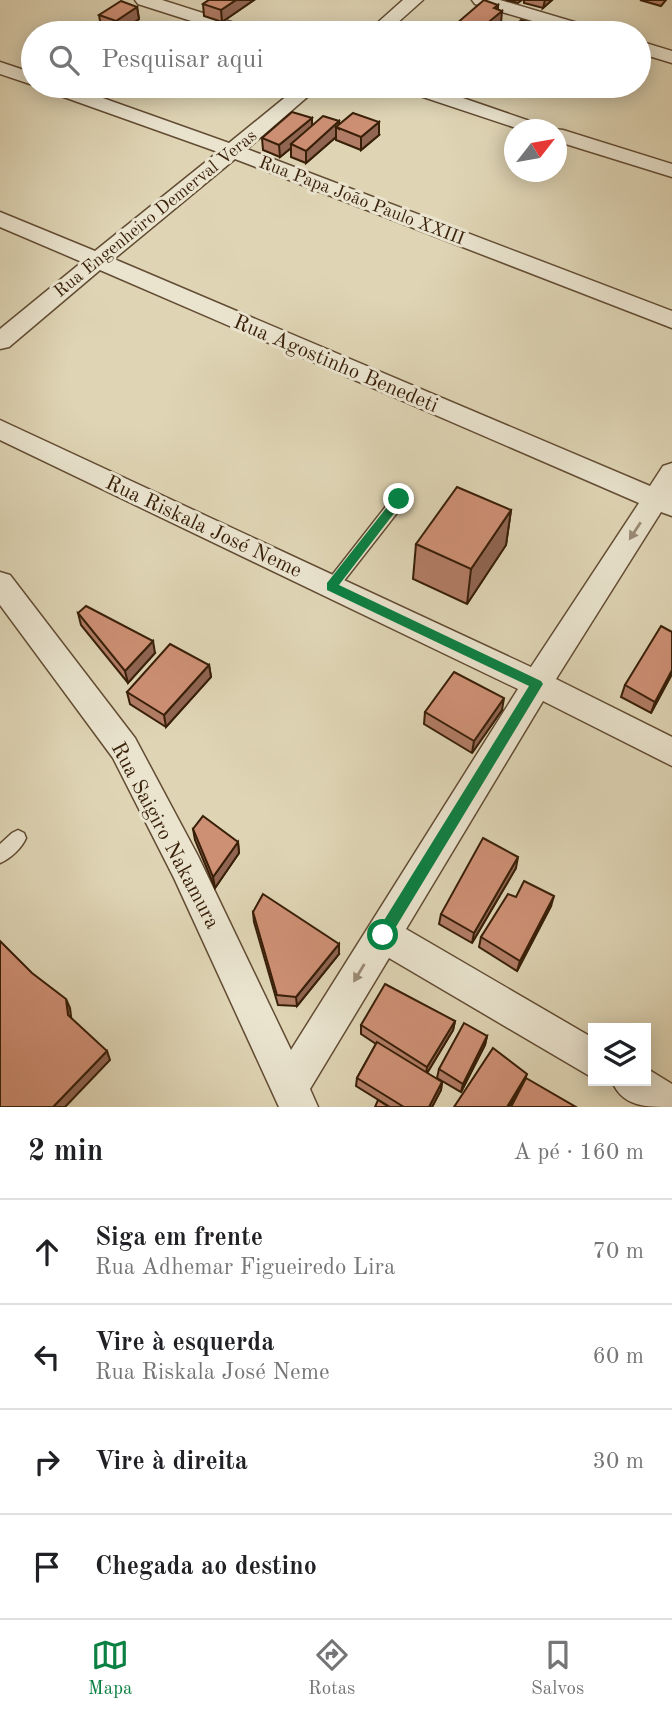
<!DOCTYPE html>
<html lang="pt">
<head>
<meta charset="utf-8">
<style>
  body { margin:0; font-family:"Old Standard TT",serif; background:#f6f6f6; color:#202124 }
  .controls { position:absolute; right:21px; bottom:21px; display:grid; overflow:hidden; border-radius:0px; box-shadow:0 4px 18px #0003 }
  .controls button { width:63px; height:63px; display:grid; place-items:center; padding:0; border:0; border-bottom:2px solid #e0e0e0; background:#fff; color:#202124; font:35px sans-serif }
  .compass { position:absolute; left:504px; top:119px; width:63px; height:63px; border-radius:50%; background:#fff; box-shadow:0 4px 18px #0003; rotate:59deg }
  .stop { position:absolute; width:21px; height:21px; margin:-16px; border:5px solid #0b8043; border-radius:50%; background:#fff }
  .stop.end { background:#0b8043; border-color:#fff; box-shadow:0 2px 7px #0008 }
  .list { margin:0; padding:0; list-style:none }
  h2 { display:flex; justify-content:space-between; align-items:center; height:91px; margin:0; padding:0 28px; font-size:30px }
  h2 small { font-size:23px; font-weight:400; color:#757577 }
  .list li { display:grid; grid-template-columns:46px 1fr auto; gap:21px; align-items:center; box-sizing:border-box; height:105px; padding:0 28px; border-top:2px solid #e0e0e0 }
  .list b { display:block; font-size:26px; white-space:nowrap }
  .list p { margin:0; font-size:23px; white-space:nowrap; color:#757577 }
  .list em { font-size:23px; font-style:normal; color:#757577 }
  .icon { flex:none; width:38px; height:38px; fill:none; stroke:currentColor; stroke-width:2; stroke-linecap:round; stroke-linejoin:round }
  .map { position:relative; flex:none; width:672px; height:1107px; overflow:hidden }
  .search { position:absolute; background:#fff; box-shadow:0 4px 18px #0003; left:21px; right:21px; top:21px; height:77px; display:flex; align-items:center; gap:18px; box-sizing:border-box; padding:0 24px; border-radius:38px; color:#757577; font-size:26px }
  .sheet { height:511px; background:#fff }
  nav { display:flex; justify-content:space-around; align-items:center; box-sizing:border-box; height:98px; border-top:2px solid #e0e0e0; background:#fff; font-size:19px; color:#757577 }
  nav a { display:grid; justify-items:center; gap:4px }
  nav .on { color:#0b8043 }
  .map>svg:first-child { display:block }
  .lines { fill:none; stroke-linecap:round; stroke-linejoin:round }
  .lane-casing { stroke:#624c33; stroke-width:3 }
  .street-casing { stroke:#624c33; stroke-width:3 }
  .lane { fill:#eae4cf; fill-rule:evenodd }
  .street { fill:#eae4cf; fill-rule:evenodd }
  .wall { fill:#b17c65; stroke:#381f08; stroke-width:2 }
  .shaded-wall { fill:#906552; stroke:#381f08; stroke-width:2 }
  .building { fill:#ce9075; stroke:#381f08; stroke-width:2 }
  .oneway { fill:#9a8b75 }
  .route { fill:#0b8043 }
  .labels { text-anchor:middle; stroke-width:6; stroke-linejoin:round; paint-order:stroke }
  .far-street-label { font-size:18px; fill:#381f08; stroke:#eae4cf }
  .street-label { font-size:21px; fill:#381f08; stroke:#eae4cf }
</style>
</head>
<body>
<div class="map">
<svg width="672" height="1107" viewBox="0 0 672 1107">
  <rect width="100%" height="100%" fill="#dfd5b5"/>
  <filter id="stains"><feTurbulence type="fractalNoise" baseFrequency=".00286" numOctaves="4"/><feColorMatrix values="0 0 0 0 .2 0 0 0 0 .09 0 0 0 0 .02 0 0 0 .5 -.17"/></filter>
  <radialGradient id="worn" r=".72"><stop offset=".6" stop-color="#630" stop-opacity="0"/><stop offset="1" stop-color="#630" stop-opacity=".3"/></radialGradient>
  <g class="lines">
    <defs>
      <g id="lane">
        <polygon points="399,495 406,500 404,504 336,591 326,591 324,587 326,583 394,496"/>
        <path d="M18,830L24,833L26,838C22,848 10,859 0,863V844L12,833Z"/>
      </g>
      <g id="street">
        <polygon points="135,0 162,0 253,29 256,33 229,33 138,4"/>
        <polygon points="403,0 423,0 386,33 366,33"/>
        <polygon points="472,0 500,0 598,29 601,33 573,33 475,4"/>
        <polygon points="639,41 672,51 672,63 639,53"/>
        <polygon points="0,62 33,73 33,85 0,74"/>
        <polygon points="42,86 69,86 229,143 299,86 320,86 247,149 672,311 672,328 235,159 114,259 650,486 663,466 672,463 672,516 661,512 556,679 672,737 672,766 543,701 406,929 593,1038 593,1078 389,958 310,1089 318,1107 279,1107 174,878 113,758 0,605 0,572 10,575 135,738 198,856 291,1050 518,689 0,440 0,420 531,667 639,503 100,270 9,347 0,349 0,329 82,262 0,227 0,212 95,251 218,152 44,90"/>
        <polygon points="399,86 428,86 553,129 563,130 672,164 672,177 556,141 556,130 522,130 402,90"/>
        <path d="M646,1068L672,1084V1107C646,1107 622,1107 612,1081H646Z"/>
      </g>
    </defs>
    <use href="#lane" class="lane-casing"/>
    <use href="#street" class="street-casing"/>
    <use href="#lane" class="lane"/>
    <use href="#street" class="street"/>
  </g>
  <g class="wall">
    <polygon points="209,0 254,0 222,22 204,16 203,4"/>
    <polygon points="506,0 522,0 518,3"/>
    <polygon points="524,0 552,0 543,8 524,3"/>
    <polygon points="640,0 666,0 661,6"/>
    <polygon points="498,5 498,9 501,23 489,33 455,33 456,24"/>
    <polygon points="137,7 139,19 118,33 101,27 99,15"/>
    <polygon points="312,118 312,126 339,121 339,124 379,135 361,150 336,140 336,137 306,163 291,157 291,148 280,157 263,150 262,138"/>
    <polygon points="511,510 506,545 467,604 413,579 416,544"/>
    <polygon points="78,613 155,653 128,683 81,625"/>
    <polygon points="672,632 672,674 651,713 621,697 625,685"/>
    <polygon points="209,665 211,677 166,727 130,704 127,692"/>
    <polygon points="502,710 472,753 424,724 425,712"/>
    <polygon points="193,829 238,842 239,853 215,888 195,840"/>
    <polygon points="516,868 472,943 439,924 441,914"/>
    <polygon points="516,897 551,906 517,971 479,947 481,937"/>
    <polygon points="253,912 339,954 297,1006 278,1005 254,922"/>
    <polygon points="455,1021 453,1030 427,1073 442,1082 441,1090 432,1107 390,1107 356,1086 357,1078 376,1044 361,1034 361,1025"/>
    <polygon points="487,1036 485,1045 461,1092 437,1078 439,1069"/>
  </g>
  <g class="shaded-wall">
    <polygon points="236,0 254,0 222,22 221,10"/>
    <polygon points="545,0 552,0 543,8"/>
    <polygon points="498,5 497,15 502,11 501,23 489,33 478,33 478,31 494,8"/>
    <polygon points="137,7 139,19 118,33 116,21"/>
    <polygon points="543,26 542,33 535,33"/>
    <polygon points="312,118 312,131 291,144 291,148 280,157 279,145"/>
    <polygon points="339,121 339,129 336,127 336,137 306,163 306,151"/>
    <polygon points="379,122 379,135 361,150 361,137"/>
    <polygon points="511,510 506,545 467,604 471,569"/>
    <polygon points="153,641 155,653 128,683 125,671"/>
    <polygon points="209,665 211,677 166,727 164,715"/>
    <polygon points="672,670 672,674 651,713 655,702"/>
    <polygon points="504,698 502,710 472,753 474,741"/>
    <polygon points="238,842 239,853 215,888 213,877"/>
    <polygon points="518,857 516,868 472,943 474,933"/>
    <polygon points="554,896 551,906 517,971 520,961"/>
    <polygon points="339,944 339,954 297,1006 296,997"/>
    <polygon points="66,999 70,1008 72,1024 68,1015"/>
    <polygon points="455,1021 453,1030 426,1075 427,1067"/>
    <polygon points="487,1036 485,1045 461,1092 463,1084"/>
    <polygon points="107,1051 110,1060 65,1107 53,1107"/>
    <polygon points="527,1074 524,1082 509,1107 507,1107"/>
    <polygon points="442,1082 441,1090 432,1107 429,1107"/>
  </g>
  <g class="building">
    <polygon points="209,0 236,0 221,10 203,4"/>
    <polygon points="484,0 498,5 494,8 502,11 478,31 456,24"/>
    <polygon points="121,1 137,7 116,21 99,15"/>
    <polygon points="521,20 543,26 535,33 507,33"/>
    <polygon points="292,112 312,118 279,145 262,138"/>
    <polygon points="353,113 379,122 361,137 336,127"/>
    <polygon points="323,116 339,121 306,151 291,144"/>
    <polygon points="457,487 511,510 471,569 416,544"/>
    <polygon points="86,606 153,641 125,671 78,613"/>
    <polygon points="661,626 672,632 672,670 655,702 625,685"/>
    <polygon points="170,644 209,665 164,715 127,692"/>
    <polygon points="454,672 504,698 474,741 425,712"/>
    <polygon points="203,816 238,842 213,877 193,829"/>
    <polygon points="483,838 518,857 474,933 441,914"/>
    <polygon points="524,881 554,896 520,961 481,937 508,894 516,897"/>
    <polygon points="263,894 339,944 296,997 277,995 253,912"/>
    <polygon points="0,941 32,973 66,999 68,1015 107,1051 53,1107 0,1107"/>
    <polygon points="385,984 455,1021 427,1067 361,1025"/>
    <polygon points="464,1023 487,1036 463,1084 439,1069"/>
    <polygon points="377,1042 442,1082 429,1107 404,1107 357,1078"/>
    <polygon points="493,1048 527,1074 507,1107 454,1107"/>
    <polygon points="526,1078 576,1107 511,1107"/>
    <polygon points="378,1100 389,1107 375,1107"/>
  </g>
  <defs><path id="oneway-solid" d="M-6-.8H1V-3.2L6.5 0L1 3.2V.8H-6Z" transform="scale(1.75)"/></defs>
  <g class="oneway">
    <use href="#oneway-solid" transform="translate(635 531) rotate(123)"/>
    <use href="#oneway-solid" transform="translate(359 973) rotate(121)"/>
  </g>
  <polygon class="route" points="395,497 405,499 339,585 541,681 543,684 388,940 383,942 376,935 378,930 529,686 327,590 327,583"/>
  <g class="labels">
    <g class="far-street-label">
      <text transform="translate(362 200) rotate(21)" y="6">Rua Papa João Paulo XXIII</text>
      <text transform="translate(155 213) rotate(-39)" y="6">Rua Engenheiro Demerval Veras</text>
    </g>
    <g class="street-label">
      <text transform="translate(336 363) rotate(23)" y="7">Rua Agostinho Benedeti</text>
      <text transform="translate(204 526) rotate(25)" y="7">Rua Riskala José Neme</text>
      <text transform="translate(166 835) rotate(62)" y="7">Rua Saigiro Nakamura</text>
    </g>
  </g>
  <rect width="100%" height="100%" filter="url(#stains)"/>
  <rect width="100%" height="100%" fill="url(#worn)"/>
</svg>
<div class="controls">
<button><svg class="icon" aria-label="layers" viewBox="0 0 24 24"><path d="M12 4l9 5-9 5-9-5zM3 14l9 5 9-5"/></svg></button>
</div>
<svg class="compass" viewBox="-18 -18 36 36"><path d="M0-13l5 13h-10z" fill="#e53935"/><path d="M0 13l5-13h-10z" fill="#757577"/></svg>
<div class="stop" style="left:383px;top:935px"></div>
<div class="stop end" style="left:399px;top:499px"></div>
<div class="search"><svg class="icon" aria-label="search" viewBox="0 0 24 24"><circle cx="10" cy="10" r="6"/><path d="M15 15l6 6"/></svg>Pesquisar aqui</div>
</div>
<section class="sheet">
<h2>2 min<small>A pé · 160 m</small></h2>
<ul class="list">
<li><svg class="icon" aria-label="ahead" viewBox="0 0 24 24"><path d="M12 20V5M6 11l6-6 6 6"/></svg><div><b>Siga em frente</b><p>Rua Adhemar Figueiredo Lira</p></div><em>70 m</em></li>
<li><svg class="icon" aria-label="left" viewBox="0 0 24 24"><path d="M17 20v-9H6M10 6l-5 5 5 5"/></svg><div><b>Vire à esquerda</b><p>Rua Riskala José Neme</p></div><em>60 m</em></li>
<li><svg class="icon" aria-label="right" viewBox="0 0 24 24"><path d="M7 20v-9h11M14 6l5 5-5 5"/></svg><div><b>Vire à direita</b></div><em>30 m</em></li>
<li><svg class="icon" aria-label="arrive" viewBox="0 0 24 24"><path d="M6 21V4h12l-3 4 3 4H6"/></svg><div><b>Chegada ao destino</b></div></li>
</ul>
</section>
<nav>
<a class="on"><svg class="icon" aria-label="map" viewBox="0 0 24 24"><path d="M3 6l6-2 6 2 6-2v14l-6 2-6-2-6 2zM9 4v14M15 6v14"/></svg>Mapa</a>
<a><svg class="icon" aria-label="directions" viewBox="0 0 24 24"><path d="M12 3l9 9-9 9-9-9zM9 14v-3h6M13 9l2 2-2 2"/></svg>Rotas</a>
<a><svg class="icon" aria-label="saved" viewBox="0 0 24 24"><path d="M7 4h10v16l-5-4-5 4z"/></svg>Salvos</a>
</nav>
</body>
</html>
